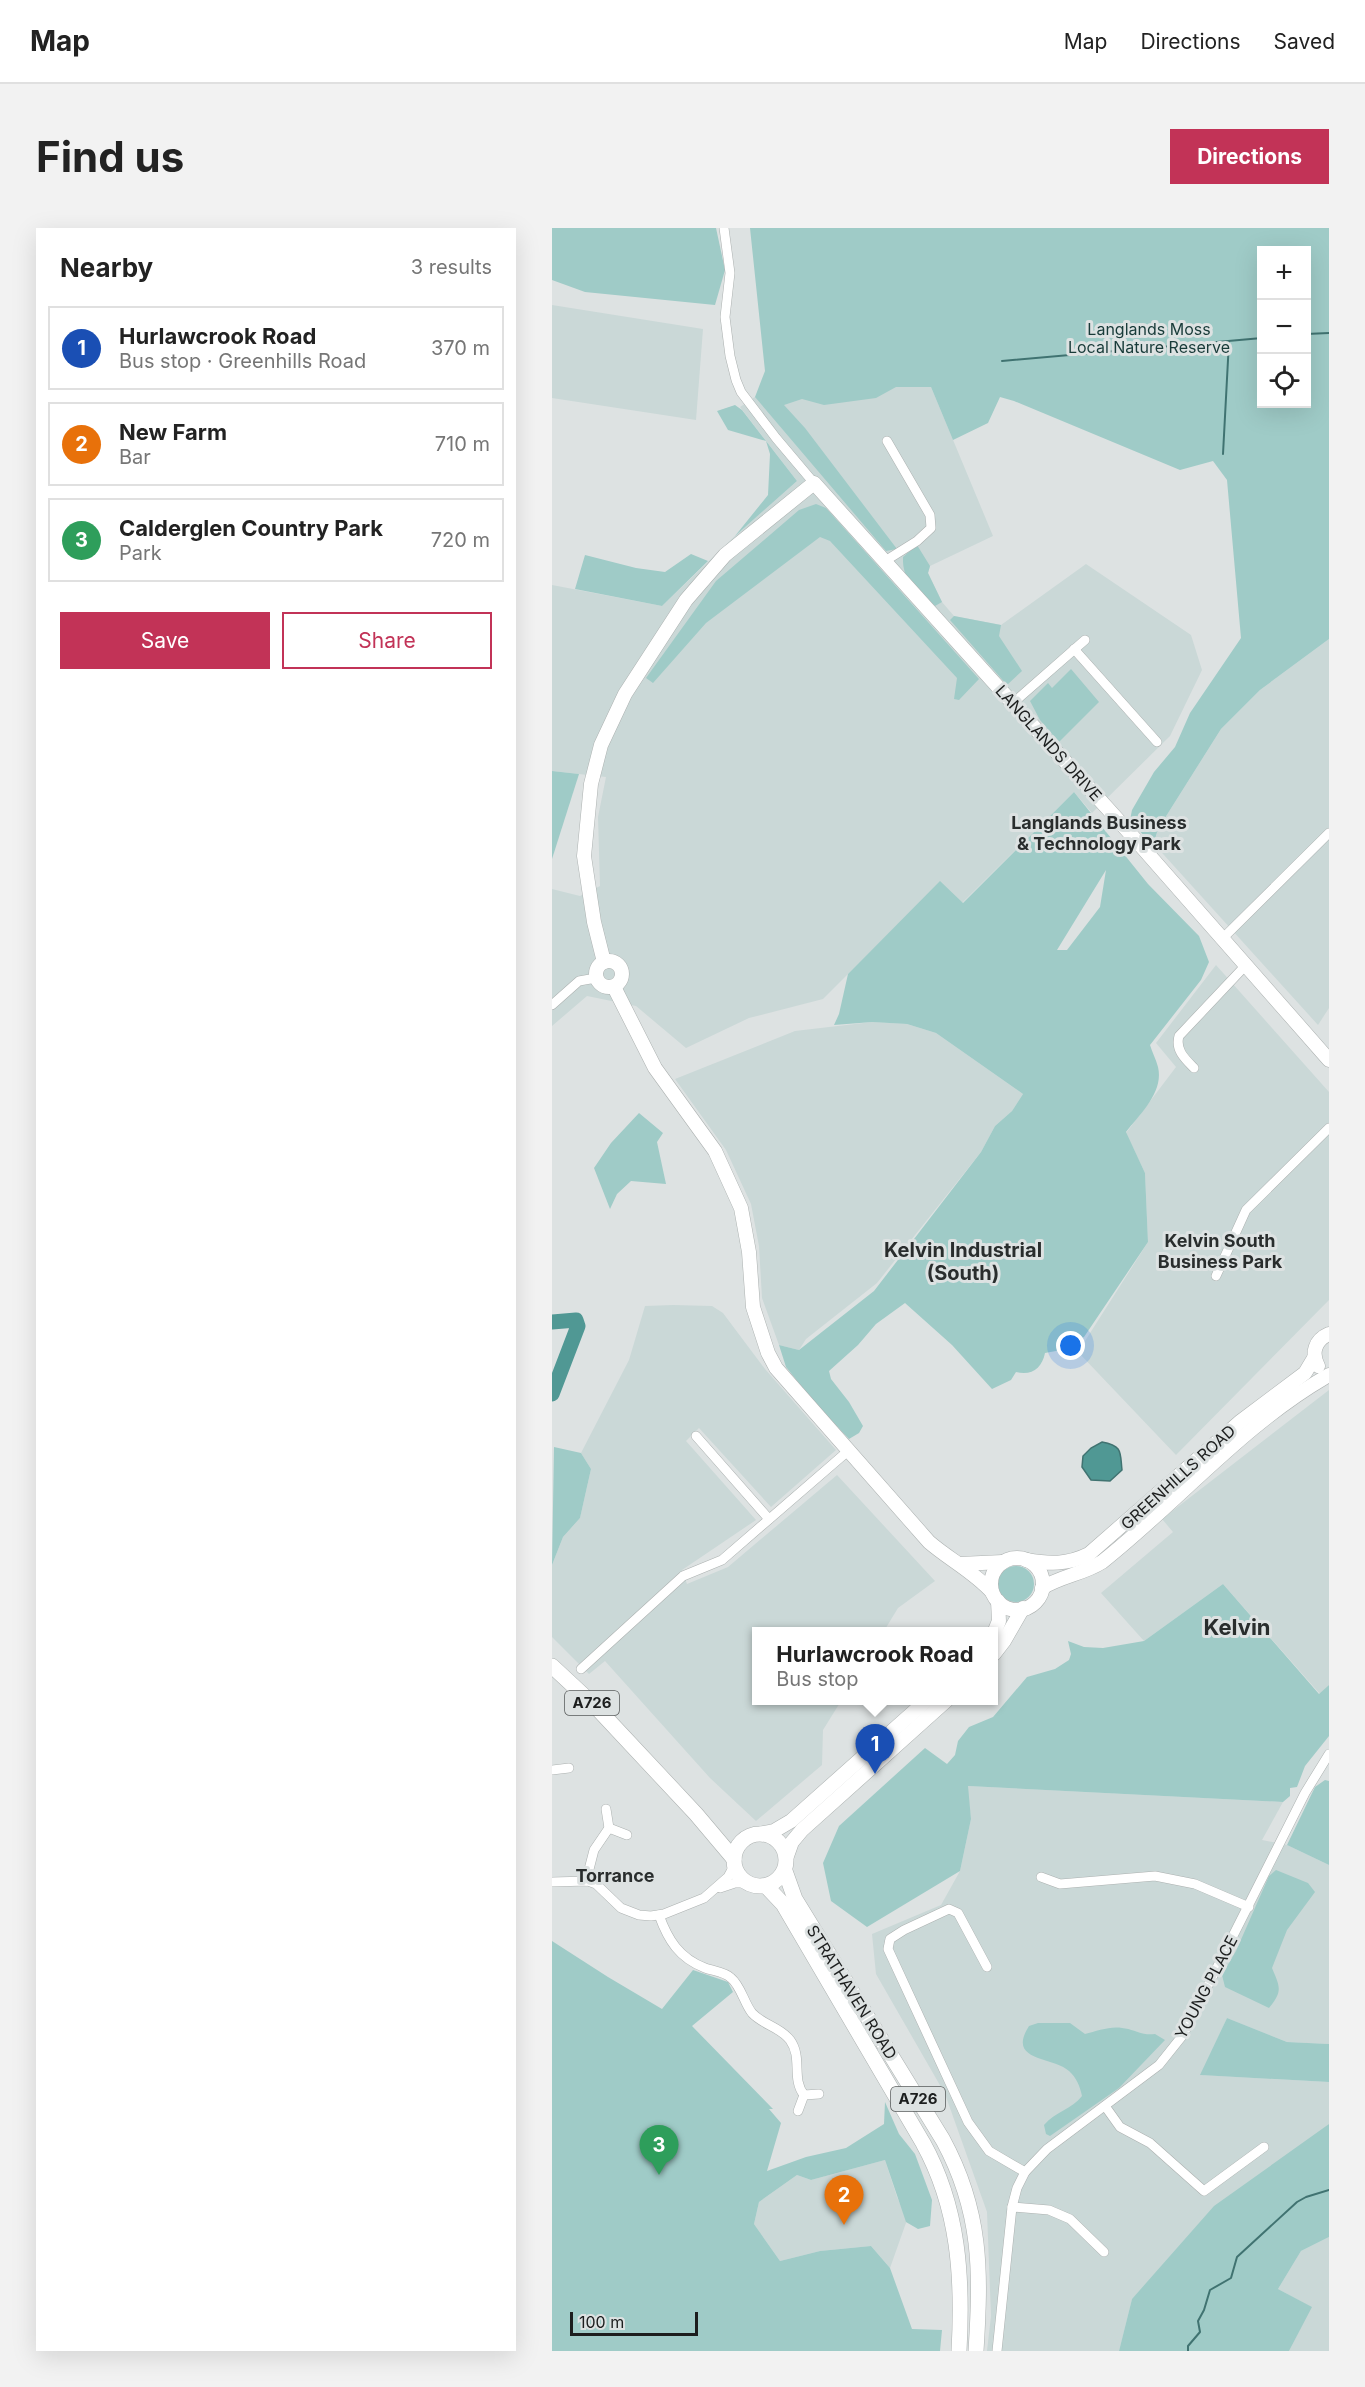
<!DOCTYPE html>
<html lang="en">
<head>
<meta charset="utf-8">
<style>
  body { margin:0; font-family:Inter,sans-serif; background:#f2f2f2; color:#222 }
  .controls { position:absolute; right:18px; top:18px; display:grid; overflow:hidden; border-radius:0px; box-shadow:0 6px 24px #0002 }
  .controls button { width:54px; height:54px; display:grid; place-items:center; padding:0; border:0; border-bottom:2px solid #e0e0e0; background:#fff; color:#222; font:30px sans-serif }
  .scale { position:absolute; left:18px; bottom:15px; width:128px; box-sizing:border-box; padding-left:6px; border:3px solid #1c1e1e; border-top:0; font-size:16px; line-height:21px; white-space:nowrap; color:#1c1e1e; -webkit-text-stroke:4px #dde2e2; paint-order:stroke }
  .you { position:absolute; left:519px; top:1118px; width:21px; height:21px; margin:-15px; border:4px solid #fff; border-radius:50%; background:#1a73e8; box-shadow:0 0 0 9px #1a73e833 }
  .badge { display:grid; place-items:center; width:39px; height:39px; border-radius:50%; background:#c23357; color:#fff; font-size:20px; font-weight:700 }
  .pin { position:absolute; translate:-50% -50px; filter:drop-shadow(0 2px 3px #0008) }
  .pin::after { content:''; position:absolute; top:32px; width:21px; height:18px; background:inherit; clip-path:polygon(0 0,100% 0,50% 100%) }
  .popup { position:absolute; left:200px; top:1399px; width:246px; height:78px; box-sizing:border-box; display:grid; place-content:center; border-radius:0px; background:#fff; filter:drop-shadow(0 2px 4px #0005); font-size:20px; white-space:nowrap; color:#767676 }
  .popup b { font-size:22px; color:#222 }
  .popup::after { content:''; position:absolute; left:50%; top:100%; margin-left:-12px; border:12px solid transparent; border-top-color:#fff }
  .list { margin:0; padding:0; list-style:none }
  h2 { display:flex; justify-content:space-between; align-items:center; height:78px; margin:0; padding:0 24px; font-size:26px }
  h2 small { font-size:20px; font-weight:400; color:#767676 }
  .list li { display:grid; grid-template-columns:39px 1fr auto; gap:18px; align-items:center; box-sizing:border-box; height:84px; margin:0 12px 12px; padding:0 12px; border:2px solid #e0e0e0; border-radius:0px }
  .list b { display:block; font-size:22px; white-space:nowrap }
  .list p { margin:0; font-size:20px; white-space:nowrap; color:#767676 }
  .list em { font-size:20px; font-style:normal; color:#767676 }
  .actions { display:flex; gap:12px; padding:18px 24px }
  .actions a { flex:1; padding:14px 0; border:2px solid #c23357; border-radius:0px; text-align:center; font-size:21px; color:#c23357 }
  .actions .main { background:#c23357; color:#fff }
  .icon { flex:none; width:33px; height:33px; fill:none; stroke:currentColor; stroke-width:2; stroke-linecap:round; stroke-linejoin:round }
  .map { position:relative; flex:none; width:777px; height:2123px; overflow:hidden; border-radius:0px }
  header { display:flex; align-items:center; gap:36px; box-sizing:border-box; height:84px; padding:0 30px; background:#fff; border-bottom:2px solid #e0e0e0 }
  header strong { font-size:28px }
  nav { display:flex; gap:33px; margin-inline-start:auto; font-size:21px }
  .intro { display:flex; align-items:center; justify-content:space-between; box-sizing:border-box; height:144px; padding:0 36px }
  h1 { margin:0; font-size:42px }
  .button { padding:15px 27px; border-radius:0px; background:#c23357; color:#fff; font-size:21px; font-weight:700 }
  main { display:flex; gap:36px; padding:0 36px }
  aside { flex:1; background:#fff; border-radius:0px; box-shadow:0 6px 24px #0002 }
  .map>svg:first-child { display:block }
  .built { fill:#cad8d7 }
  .green { fill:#9fcbc7; fill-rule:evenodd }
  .water { fill:#509894; stroke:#407371; stroke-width:1.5 }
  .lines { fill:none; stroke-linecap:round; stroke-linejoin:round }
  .stream { stroke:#407371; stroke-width:2 }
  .river { stroke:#509894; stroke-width:15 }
  .street-casing { stroke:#acb1b0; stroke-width:10 }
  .secondary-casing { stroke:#acb1b0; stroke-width:15 }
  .primary-casing { stroke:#acb1b0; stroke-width:16 }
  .street { stroke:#fff; stroke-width:9 }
  .secondary { stroke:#fff; stroke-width:14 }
  .primary { stroke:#fff; stroke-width:15 }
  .labels { text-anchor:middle; stroke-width:6; stroke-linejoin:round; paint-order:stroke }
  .shield { fill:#dde2e2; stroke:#565959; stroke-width:1.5 }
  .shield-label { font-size:15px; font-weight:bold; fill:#1c1e1e }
  .park-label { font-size:16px; fill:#183b39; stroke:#dde2e2 }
  .street-label { font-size:16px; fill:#1c1e1e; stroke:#dde2e2 }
  .neighbourhood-label { font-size:18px; font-weight:bold; fill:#292d2d; stroke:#dde2e2 }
  .quarter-label { font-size:20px; font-weight:bold; fill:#292d2d; stroke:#dde2e2 }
  .district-label { font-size:22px; font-weight:bold; fill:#292d2d; stroke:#dde2e2 }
</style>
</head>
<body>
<header>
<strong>Map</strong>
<nav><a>Map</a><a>Directions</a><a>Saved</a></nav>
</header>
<div class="intro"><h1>Find us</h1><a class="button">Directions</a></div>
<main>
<aside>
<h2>Nearby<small>3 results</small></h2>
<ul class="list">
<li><span class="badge" style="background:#1a4fb4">1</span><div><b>Hurlawcrook Road</b><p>Bus stop · Greenhills Road</p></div><em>370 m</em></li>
<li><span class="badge" style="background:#e8710a">2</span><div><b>New Farm</b><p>Bar</p></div><em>710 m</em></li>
<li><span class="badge" style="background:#2e9e5b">3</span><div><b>Calderglen Country Park</b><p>Park</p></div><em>720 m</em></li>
</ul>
<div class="actions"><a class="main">Save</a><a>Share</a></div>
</aside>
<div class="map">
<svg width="777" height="2123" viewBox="0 0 777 2123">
  <rect width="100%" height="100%" fill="#dde2e2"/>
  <g class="built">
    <polygon points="0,77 151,101 144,192 0,170"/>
    <polygon points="218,159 379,159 441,308 378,338 376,345 390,374 402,388 449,397 534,336 639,407 650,442 618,508 540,585 522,564 410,675 388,654 271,771 197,790 134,820 84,778 35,768 0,798 0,661 28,668 48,658 46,589 54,549 0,543 0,357 110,378 183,308 245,253 188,179"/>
    <polygon points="777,411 777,780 766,797 602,616 606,601 669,501 708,462"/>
    <polygon points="664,737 777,864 777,1072 624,1227 526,1124 596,1014 593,945 574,905 624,839 604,815"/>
    <polygon points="320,794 355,796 384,805 471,866 460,883 443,898 429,924 325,1055 254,1111 247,1122 227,1117 210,1070 207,1018 199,976 174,922 123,851 243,803"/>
    <polygon points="121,1077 160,1078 171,1085 213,1141 284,1222 219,1279 147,1200 134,1213 204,1292 130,1342 135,1356 176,1339 285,1247 383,1353 346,1380 332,1403 204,1404 204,1472 289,1473 271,1502 270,1537 204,1593 158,1550 53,1433 37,1446 0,1409 0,1337 11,1309 28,1290 39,1241 29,1225 77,1132 93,1078"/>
    <polygon points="777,1162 777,1457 768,1466 671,1356 592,1413 549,1365 621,1304 610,1291"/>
    <polygon points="415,1558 731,1574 710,1612 735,1617 777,1637 777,1816 735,1814 675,1790 649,1847 777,1854 777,1896 580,2071 567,2123 435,2123 439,2088 435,1984 393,1866 324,1746 320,1706 389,1677 408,1643 419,1591"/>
    <polygon points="333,1932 345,1969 355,1992 338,2040 319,2018 268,2023 228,2033 202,1996 207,1974 245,1947 259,1952"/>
    <polygon points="777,2009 777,2123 737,2123 759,2079 726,2061 749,2023"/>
  </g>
  <g class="green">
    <polygon points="0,0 164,0 173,42 163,77 33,64 0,52"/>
    <path d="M198,0H777V411L708,462L669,501L606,601L601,618L578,592L580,582L602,544L623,519L638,485L689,410L675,252L661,233L628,242L462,173L448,169L436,195L401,212L379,159H344L324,170L272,177L250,171L232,177L253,200L345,321L334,323L203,169L213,143ZM710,22H754V176H710Z"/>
    <polygon points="183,177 190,182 245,253 183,308 216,267 218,226 214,213 176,202 165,183"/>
    <polygon points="264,276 274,280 427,451 407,472 402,471 405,450 278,313 268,309 154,395 101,455 94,450 164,353 247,282"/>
    <path d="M365,317L378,338L376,345L390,374L383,378C366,362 350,355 351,329Z"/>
    <polygon points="139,326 156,333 110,378 23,361 33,327 84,340 113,344"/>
    <polygon points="402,388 449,397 447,408 470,443 455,457 398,392"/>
    <polygon points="519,441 547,474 507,514 488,492 478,473 496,455 500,460"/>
    <polygon points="0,543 27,546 0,631"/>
    <path d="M522,564L596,656L647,708L657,734L649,752L598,817C600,824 604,831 606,839C612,864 588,886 574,904L593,945L596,1014L532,1109L504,1123L493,1125C490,1140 480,1148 464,1144L459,1152L440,1161L400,1117L353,1075L324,1096L306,1117L277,1143L279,1151L297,1174L311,1198L307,1205L297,1211L262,1174L234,1139L227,1117L247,1122L322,1063L429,924L443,898L460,883L471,866L384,805L355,796L320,794L282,797L287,786L296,746L388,653L411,675ZM554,642L548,679L515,722H505Z"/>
    <polygon points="87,885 111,905 105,914 114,956 79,953 65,966 58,981 42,940 59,915"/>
    <polygon points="2,1219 29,1225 39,1241 28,1290 11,1309 0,1337"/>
    <circle cx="464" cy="1356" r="18"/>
    <polygon points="671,1356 767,1466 777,1457 777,1508 753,1538 745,1559 738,1560 738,1568 731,1574 416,1558 419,1591 408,1643 315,1699 279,1673 271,1635 287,1598 373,1520 395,1536 403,1527 406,1513 417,1499 441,1489 475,1449 503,1441 517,1432 519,1426 516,1413 532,1419 551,1420 592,1413"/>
    <polygon points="773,1552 777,1553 777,1637 735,1617 763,1559"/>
    <path d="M724,1642L756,1655L763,1664L735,1702L720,1740C728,1759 731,1763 717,1780L673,1759L670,1747L684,1723L717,1648Z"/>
    <polygon points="0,1713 56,1749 110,1781 141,1742 176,1754 181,1764 140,1798 221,1881 217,1881 229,1895 215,1943 254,1929 294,1920 332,1896 333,1874 347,1906 363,1926 380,1972 378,1998 366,2001 354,1994 333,1932 259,1952 245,1947 207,1974 202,1996 228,2033 268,2023 319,2018 338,2040 360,2101 390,2102 388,2123 0,2123"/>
    <polygon points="675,1790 735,1814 777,1816 777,1854 648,1847"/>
    <path d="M486,1795H518L533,1806C545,1803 558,1798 570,1800C582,1801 590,1808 603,1806L613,1812L567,1860L498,1908L494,1906L492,1897C503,1884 520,1881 530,1868C528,1858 524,1849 517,1843C501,1828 454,1834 477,1798Z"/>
    <polygon points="777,1896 777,2009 749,2023 726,2061 760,2079 737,2123 567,2123 580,2071 662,1978"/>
  </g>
  <path class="water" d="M550,1214C571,1218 568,1224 570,1242L558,1253L539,1252L530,1239L531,1228L539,1220Z"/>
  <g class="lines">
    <g class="stream">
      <polyline points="754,106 777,105"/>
      <polyline points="450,133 710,110"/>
      <polyline points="671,226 677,113"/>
      <polyline points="636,2123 636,2118 648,2104 646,2093 652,2082 658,2062 679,2050 685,2029 745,1974 754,1969 777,1962"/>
    </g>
    <polyline class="river" points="0,1094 24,1092 26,1098 0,1166"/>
    <defs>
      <g id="street">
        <polyline points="172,0 178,45 173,89 178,128 184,152 189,164 224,210 262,255"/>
        <polyline points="333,333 365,313 379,300 378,287 335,213"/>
        <polyline points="522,421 605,514"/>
        <polyline points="461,475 533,412"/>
        <polyline points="670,711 777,605"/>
        <polyline points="0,777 27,753 44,750"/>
        <path d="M642,840C633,831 623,822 627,808L694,737"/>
        <polyline points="664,1048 694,982 777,900"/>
        <polyline points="144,1208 217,1291"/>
        <polyline points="29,1441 131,1348 170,1332 296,1223"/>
        <polyline points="0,1542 17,1540"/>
        <polyline points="54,1581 57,1600 75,1607"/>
        <polyline points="489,1649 508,1656 603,1648 643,1656 697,1679"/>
        <polyline points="34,1653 42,1622 57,1600"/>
        <polyline points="0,1654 36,1653 44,1656 69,1680 87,1687 99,1688 112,1686 152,1670 176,1649 182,1638"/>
        <polyline points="168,1660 183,1655 195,1655"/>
        <path d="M107,1687C116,1712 127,1730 153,1740C161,1743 173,1744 179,1750C189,1758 192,1775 200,1785C211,1797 228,1799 238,1812C251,1830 239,1850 252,1867L267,1866"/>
        <polyline points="435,1739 406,1685 397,1681 352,1702 338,1711 336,1721 416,1894 437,1923 473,1944"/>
        <polyline points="553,1878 568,1899 598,1915 652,1963 712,1919"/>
        <polyline points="246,1883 252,1867"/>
        <polyline points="460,1979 497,1982 518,1991 552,2024"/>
        <polyline points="445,2123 460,1979 465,1960 473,1944 495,1921 607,1837 631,1807 753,1565 777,1526"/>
      </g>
      <g id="secondary">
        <circle cx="57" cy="746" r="13"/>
        <polyline points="52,734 42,694 32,628 39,556 49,517 73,466 134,372 173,327 262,255 575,602 777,832"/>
        <path d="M62,759L103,840L163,923L189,980L197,1024L201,1079L216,1125L224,1140L377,1314C398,1332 422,1344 440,1364"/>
        <path d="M766,1138C759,1125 763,1112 777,1106"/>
        <circle cx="465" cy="1356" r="26"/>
        <path d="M474,1332C497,1336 515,1337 537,1326L689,1193L753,1145L762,1130"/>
        <polyline points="408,1336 451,1334"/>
        <path d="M490,1360C509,1348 531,1346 550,1334C627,1273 691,1196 777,1147"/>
        <polyline points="442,1405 447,1393 446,1373"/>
        <polyline points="442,1426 452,1413 471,1380"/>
        <polyline points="207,1606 222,1603 239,1593 375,1472"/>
        <polyline points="235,1628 240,1614 250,1602 395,1472"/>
      </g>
      <g id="primary">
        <polyline points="0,1438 43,1478 144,1586 182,1631"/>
        <circle cx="208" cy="1632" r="26"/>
        <path d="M233,1643L243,1671L391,1912C430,1984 429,2044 424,2123"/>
        <path d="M214,1658L231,1676L371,1915C407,1980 411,2050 407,2123"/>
      </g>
    </defs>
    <use href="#street" class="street-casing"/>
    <use href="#secondary" class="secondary-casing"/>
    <use href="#primary" class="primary-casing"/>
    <use href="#street" class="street"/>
    <use href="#secondary" class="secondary"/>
    <use href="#primary" class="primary"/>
  </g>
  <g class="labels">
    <g class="shield">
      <rect x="13" y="1463" width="54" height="24" rx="4.5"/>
      <rect x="339" y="1859" width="54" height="24" rx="4.5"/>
    </g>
    <g class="shield-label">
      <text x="40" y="1480">A726</text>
      <text x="366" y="1876">A726</text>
    </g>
    <g class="park-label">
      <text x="597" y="107">Langlands Moss<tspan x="597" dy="18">Local Nature Reserve</tspan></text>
    </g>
    <g class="street-label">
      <text transform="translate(497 515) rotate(48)" y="6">LANGLANDS DRIVE</text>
      <text transform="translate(626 1249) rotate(-42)" y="6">GREENHILLS ROAD</text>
      <text transform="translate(654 1759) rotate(-62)" y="6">YOUNG PLACE</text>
      <text transform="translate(300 1764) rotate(58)" y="6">STRATHAVEN ROAD</text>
    </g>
    <g class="neighbourhood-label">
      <text x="547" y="601">Langlands Business<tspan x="547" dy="21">&amp; Technology Park</tspan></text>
      <text x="668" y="1019">Kelvin South<tspan x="668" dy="21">Business Park</tspan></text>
      <text x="63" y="1654">Torrance</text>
    </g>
    <g class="quarter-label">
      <text x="411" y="1029">Kelvin Industrial<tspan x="411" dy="23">(South)</tspan></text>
    </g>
    <g class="district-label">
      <text x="685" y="1407">Kelvin</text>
    </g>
  </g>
</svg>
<div class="controls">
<button>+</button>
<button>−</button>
<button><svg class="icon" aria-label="locate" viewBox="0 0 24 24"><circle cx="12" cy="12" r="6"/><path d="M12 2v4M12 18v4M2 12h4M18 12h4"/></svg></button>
</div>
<div class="scale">100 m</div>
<div class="you"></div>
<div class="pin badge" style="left:323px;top:1546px;background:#1a4fb4">1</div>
<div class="popup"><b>Hurlawcrook Road</b>Bus stop</div>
<div class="pin badge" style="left:292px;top:1997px;background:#e8710a">2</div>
<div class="pin badge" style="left:107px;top:1947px;background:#2e9e5b">3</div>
</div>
</main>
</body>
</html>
